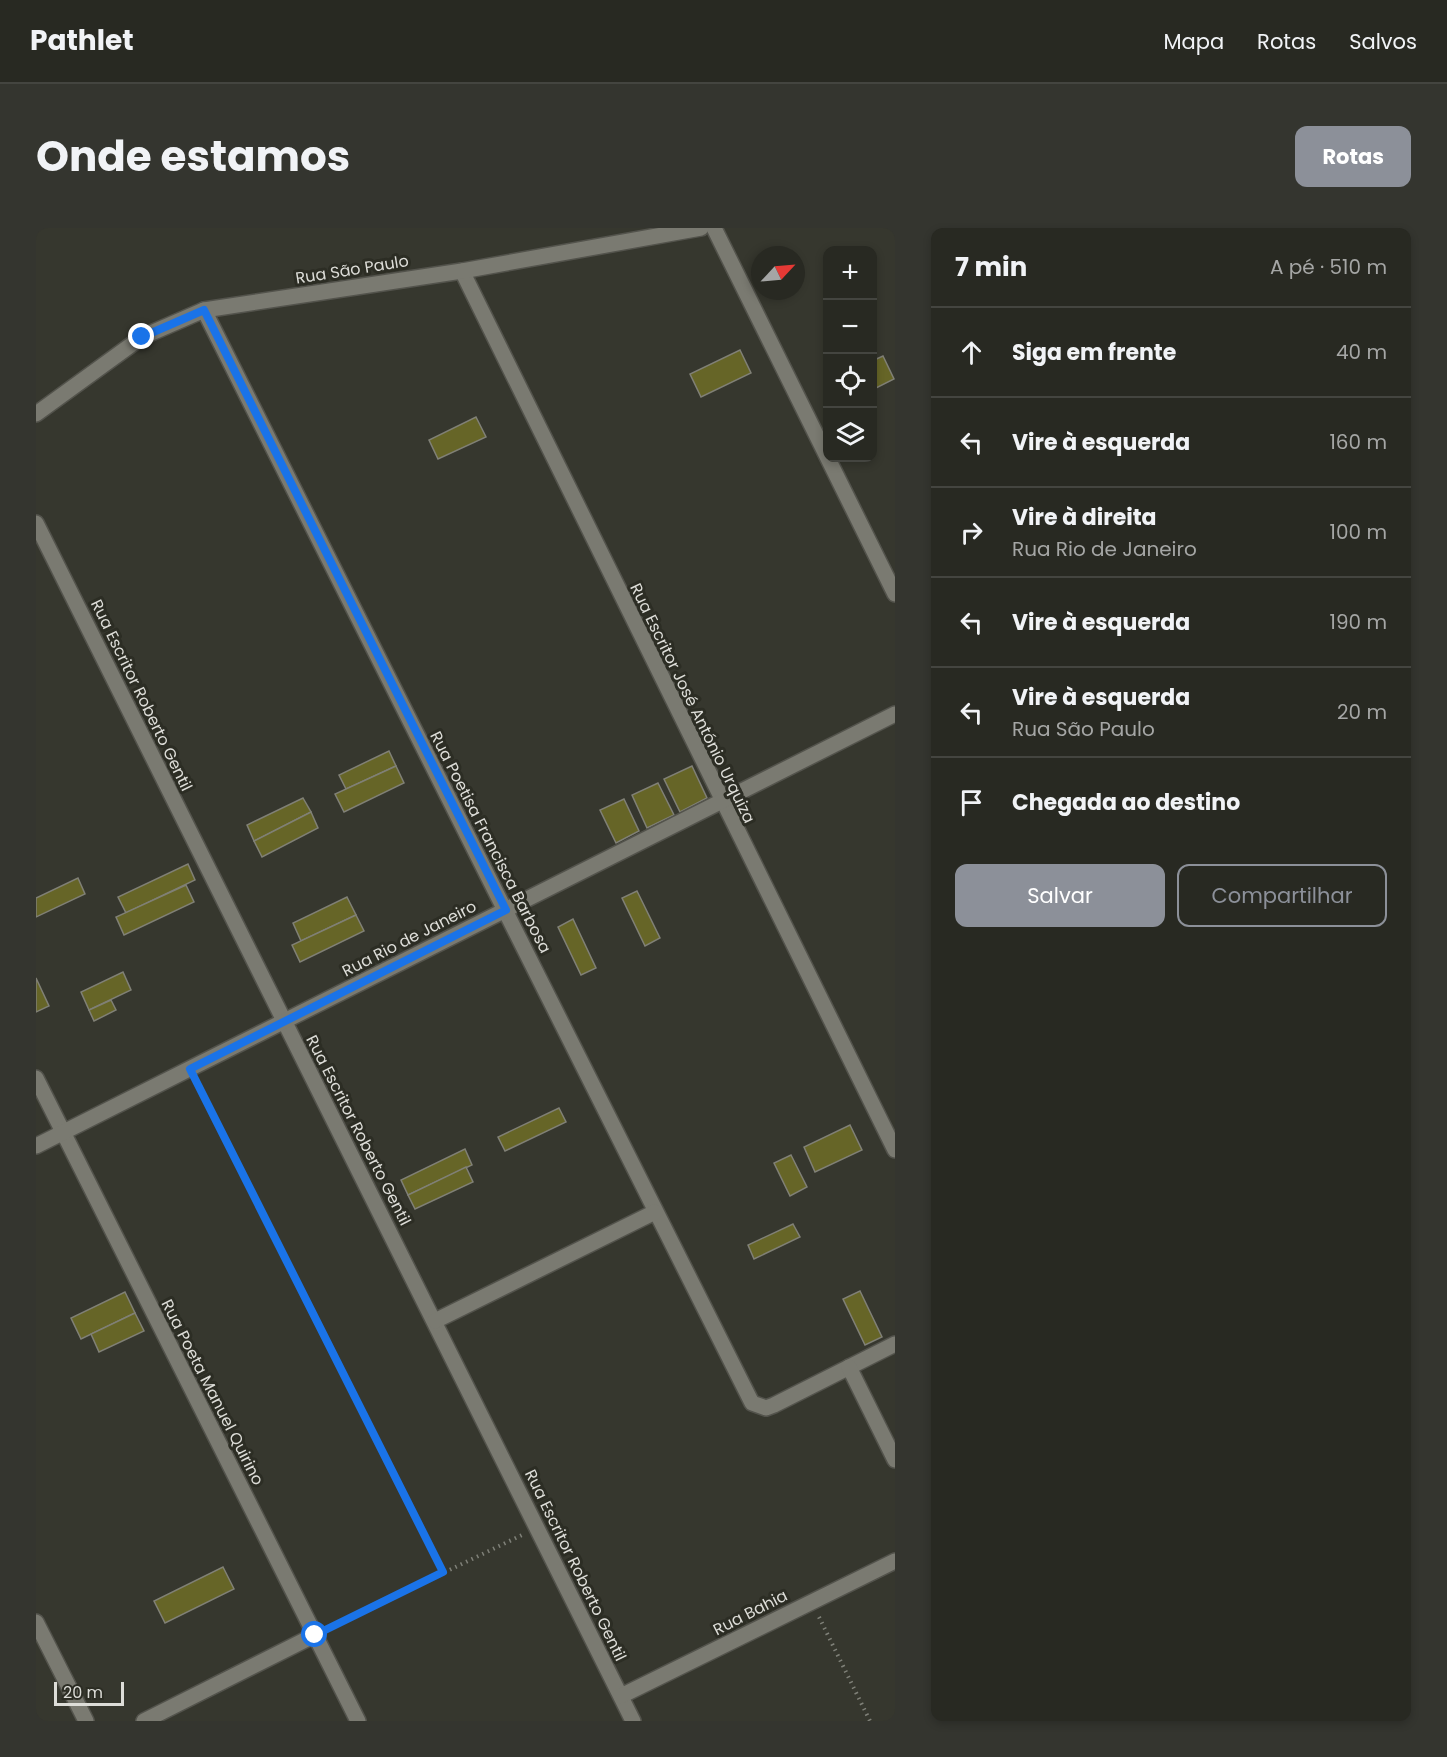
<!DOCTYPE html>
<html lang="pt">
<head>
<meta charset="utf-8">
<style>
  body { margin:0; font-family:Poppins,sans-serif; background:#34352f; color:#f1f3f6 }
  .controls { position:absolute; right:18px; top:18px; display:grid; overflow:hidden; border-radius:12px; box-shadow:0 3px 9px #0003 }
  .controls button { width:54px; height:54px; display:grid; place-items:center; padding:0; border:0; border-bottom:2px solid #444540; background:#282922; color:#f1f3f6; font:30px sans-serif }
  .compass { position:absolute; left:715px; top:18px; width:54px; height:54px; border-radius:50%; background:#282922; box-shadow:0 3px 9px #0003; rotate:64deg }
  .scale { position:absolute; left:18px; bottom:15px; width:70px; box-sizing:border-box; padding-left:6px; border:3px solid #ddddd8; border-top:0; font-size:16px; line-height:21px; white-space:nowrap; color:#ddddd8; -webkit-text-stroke:4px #2c2d24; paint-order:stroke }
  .stop { position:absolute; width:18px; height:18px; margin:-14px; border:4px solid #1a73e8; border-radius:50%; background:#fff }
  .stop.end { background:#1a73e8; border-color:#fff; box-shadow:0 2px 6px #0008 }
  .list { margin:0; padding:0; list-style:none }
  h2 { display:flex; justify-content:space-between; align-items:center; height:78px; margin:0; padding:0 24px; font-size:26px }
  h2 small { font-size:20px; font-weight:400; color:#a5a6a5 }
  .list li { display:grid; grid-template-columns:39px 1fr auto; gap:18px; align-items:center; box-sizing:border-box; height:90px; padding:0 24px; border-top:2px solid #444540 }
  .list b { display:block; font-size:22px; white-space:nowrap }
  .list p { margin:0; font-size:20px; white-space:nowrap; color:#a5a6a5 }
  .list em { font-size:20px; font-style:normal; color:#a5a6a5 }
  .actions { display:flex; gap:12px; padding:18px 24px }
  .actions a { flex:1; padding:14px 0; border:2px solid #8c9099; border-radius:12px; text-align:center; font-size:21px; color:#8c9099 }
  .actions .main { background:#8c9099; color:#fff }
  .icon { flex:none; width:33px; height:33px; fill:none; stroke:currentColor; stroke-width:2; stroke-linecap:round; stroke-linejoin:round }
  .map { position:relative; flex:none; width:859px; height:1493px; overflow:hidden; border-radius:12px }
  header { display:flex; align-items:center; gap:36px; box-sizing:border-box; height:84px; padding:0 30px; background:#282922; border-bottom:2px solid #444540 }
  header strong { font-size:28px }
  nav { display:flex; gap:33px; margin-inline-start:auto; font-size:21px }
  .intro { display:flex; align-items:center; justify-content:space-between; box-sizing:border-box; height:144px; padding:0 36px }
  h1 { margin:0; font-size:42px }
  .button { padding:15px 27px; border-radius:12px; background:#8c9099; color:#fff; font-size:21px; font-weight:700 }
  main { display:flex; gap:36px; padding:0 36px }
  aside { flex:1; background:#282922; border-radius:12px; box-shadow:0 3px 9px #0003 }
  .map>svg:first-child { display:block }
  .building { fill:#666527; stroke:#808076; stroke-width:1.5 }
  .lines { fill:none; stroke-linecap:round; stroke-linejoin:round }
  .minor-casing { stroke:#53534c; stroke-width:18 }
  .path { stroke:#7f8078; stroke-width:4; stroke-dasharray:1.5 4.5; stroke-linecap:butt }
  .minor { stroke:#7a7a71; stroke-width:15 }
  .route { stroke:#1a73e8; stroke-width:8 }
  .labels { text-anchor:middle; stroke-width:6; stroke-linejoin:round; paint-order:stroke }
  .street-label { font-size:16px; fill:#ddddd8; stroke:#2c2d24 }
</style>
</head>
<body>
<header>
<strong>Pathlet</strong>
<nav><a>Mapa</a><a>Rotas</a><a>Salvos</a></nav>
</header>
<div class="intro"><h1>Onde estamos</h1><a class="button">Rotas</a></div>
<main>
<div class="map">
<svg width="859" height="1493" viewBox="0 0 859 1493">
  <rect width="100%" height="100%" fill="#36372e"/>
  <g class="building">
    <polygon points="704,122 715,145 665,169 654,146"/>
    <polygon points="847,128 858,151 836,162 836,133"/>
    <polygon points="440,189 450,209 402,231 393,212"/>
    <polygon points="353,523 360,538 310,561 303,547"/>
    <polygon points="360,538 368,555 308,584 299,566"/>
    <polygon points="656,538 671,570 644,584 628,551"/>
    <polygon points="622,555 638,587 611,600 596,567"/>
    <polygon points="267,570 275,584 218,613 211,597"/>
    <polygon points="588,571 603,603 580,615 564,582"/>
    <polygon points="275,584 282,600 226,629 218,613"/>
    <polygon points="152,636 159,652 90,685 82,669"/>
    <polygon points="42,650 49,666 0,689 0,670"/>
    <polygon points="150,657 158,674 88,707 80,689"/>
    <polygon points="601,663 624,710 609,718 586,670"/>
    <polygon points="311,669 320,687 265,713 257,695"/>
    <polygon points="320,687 328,703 264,734 256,717"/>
    <polygon points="537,691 560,740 545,747 522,699"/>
    <polygon points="87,744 95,762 53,782 45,764"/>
    <polygon points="0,750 13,778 0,784"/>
    <polygon points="75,772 80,782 58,793 53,782"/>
    <polygon points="523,880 530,894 469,923 462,909"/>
    <polygon points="814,897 826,922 779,944 768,919"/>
    <polygon points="429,921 436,937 372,967 365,952"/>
    <polygon points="755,927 771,959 754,968 738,935"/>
    <polygon points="430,939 437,954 379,981 372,967"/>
    <polygon points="757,996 764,1009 718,1031 712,1017"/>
    <polygon points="824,1063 846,1109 829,1117 807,1071"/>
    <polygon points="89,1064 99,1085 45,1111 35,1090"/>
    <polygon points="99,1085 108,1103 63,1124 55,1106"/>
    <polygon points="187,1339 198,1361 129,1395 118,1373"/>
  </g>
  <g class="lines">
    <defs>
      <g id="minor">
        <polyline points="678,0 859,366"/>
        <polyline points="426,43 859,922"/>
        <polyline points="168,82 716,1175 730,1180 738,1177 859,1116"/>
        <polyline points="0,186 106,109 168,82 426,43 665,0"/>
        <polyline points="0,295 597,1493"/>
        <polyline points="0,850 322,1493"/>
        <polyline points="0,918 859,486"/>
        <polyline points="399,1093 619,984"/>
        <polyline points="813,1139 859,1232"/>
        <polyline points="0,1394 50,1493"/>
        <polyline points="585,1468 859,1333"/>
        <polyline points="108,1493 279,1407"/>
      </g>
    </defs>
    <use href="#minor" class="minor-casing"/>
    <g class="path">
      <polyline points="162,857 407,1344"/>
      <polyline points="783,1389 834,1493"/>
      <polyline points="295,1399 486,1307"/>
    </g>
    <use href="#minor" class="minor"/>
  </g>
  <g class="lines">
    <polyline class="route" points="106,109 168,82 470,682 154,841 407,1344 279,1407"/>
  </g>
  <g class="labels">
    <g class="street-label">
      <text transform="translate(316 41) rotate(-9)" y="6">Rua São Paulo</text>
      <text transform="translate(106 467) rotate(64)" y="6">Rua Escritor Roberto Gentil</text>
      <text transform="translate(657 475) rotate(64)" y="6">Rua Escritor José António Urquiza</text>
      <text transform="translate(455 614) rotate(63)" y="6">Rua Poetisa Francisca Barbosa</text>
      <text transform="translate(373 710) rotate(-27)" y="6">Rua Rio de Janeiro</text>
      <text transform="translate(323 902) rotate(63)" y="6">Rua Escritor Roberto Gentil</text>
      <text transform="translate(177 1164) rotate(63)" y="6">Rua Poeta Manuel Quirino</text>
      <text transform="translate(540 1337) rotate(64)" y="6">Rua Escritor Roberto Gentil</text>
      <text transform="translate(714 1384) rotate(-27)" y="6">Rua Bahia</text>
    </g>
  </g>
</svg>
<div class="controls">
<button>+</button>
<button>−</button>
<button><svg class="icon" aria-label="locate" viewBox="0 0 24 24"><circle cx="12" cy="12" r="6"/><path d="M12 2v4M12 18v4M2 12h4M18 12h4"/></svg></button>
<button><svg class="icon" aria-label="layers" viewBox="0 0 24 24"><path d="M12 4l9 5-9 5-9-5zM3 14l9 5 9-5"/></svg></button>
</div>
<svg class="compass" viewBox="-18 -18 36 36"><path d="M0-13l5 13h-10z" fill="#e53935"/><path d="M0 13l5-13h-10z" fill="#a5a6a5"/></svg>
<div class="scale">20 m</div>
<div class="stop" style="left:279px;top:1407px"></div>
<div class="stop end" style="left:106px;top:109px"></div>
</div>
<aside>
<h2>7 min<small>A pé · 510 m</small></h2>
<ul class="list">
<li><svg class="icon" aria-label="ahead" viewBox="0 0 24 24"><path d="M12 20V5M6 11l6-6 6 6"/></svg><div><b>Siga em frente</b></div><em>40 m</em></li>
<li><svg class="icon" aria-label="left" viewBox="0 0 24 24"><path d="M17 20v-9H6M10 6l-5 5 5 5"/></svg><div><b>Vire à esquerda</b></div><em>160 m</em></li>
<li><svg class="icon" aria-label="right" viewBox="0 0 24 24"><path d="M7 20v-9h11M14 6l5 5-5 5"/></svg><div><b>Vire à direita</b><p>Rua Rio de Janeiro</p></div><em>100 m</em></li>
<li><svg class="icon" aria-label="left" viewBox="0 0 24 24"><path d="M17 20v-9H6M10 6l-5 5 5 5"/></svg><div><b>Vire à esquerda</b></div><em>190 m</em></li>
<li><svg class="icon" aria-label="left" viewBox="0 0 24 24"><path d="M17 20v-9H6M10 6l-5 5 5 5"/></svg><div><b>Vire à esquerda</b><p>Rua São Paulo</p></div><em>20 m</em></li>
<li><svg class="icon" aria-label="arrive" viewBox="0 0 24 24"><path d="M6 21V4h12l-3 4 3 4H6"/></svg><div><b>Chegada ao destino</b></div></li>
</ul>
<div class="actions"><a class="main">Salvar</a><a>Compartilhar</a></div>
</aside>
</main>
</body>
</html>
